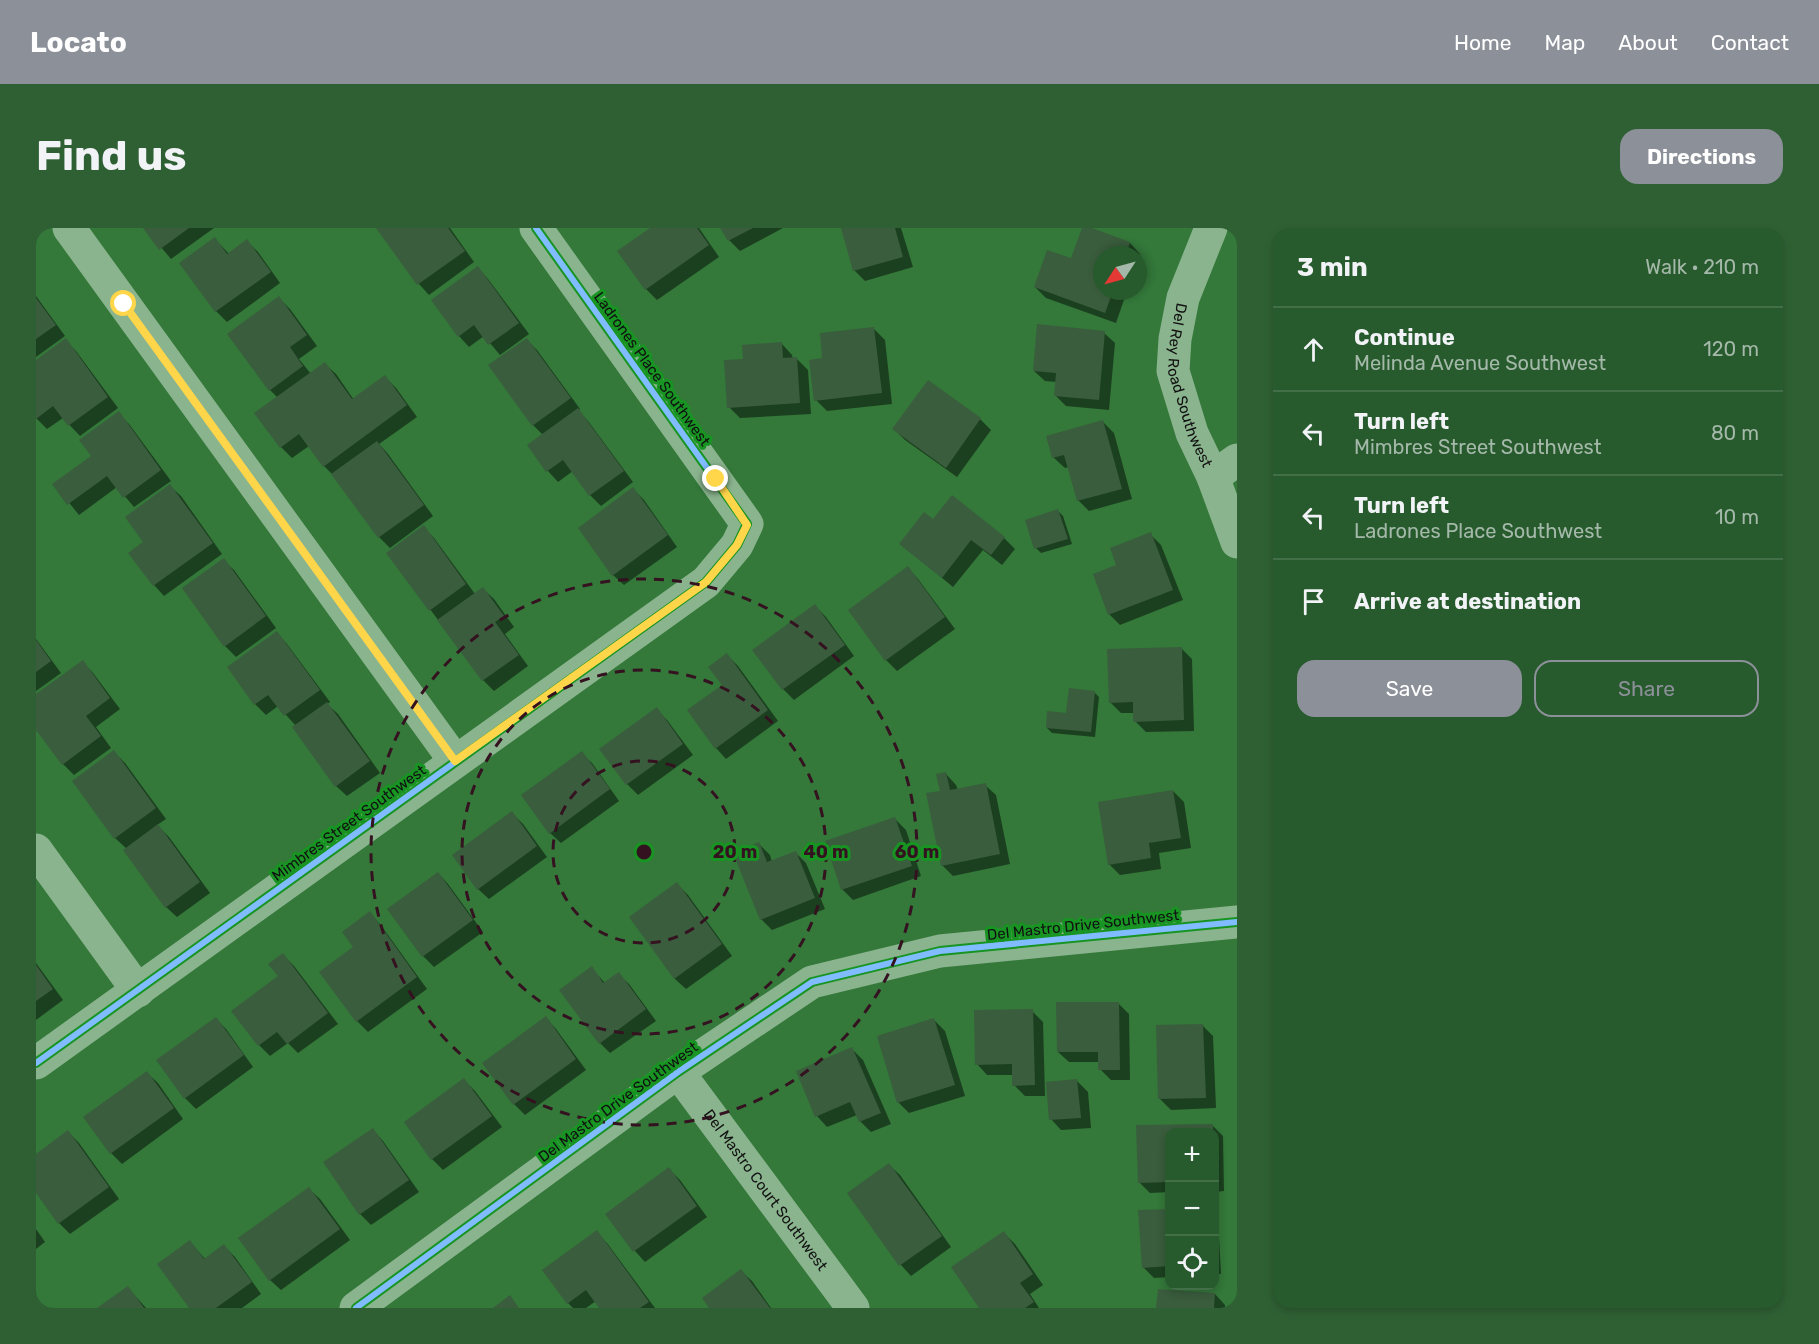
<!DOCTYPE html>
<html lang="en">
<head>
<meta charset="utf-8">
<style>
  body { margin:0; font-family:Rubik,sans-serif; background:#2f6034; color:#f1f3f6 }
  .controls { position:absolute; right:18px; bottom:18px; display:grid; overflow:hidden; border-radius:12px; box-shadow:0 3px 9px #0003 }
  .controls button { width:54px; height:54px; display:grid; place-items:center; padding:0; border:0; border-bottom:2px solid #436f48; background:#275a2c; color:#f1f3f6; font:30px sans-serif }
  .compass { position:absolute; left:1057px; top:18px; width:54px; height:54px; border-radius:50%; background:#275a2c; box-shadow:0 3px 9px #0003; rotate:234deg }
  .stop { position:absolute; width:18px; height:18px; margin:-14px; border:4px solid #ffd54a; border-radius:50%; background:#fff }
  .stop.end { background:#ffd54a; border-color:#fff; box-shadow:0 2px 6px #0008 }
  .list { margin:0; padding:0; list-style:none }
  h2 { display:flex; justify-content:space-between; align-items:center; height:78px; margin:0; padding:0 24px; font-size:26px }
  h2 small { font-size:20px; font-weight:400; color:#a4b9a9 }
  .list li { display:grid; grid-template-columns:39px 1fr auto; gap:18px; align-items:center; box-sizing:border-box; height:84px; padding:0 24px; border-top:2px solid #436f48 }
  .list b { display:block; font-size:22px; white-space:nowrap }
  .list p { margin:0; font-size:20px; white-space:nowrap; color:#a4b9a9 }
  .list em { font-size:20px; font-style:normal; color:#a4b9a9 }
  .actions { display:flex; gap:12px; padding:18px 24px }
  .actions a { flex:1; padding:14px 0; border:2px solid #8c9099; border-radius:18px; text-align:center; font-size:21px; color:#8c9099 }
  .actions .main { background:#8c9099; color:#fff }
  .icon { flex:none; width:33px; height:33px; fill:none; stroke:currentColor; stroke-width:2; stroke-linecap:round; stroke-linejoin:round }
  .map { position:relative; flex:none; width:1201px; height:1080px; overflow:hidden; border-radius:18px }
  header { display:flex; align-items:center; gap:36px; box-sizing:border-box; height:84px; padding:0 30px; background:#8c9099; color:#fff }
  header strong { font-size:28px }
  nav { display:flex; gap:33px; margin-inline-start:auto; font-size:21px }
  .intro { display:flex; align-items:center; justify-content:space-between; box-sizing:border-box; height:144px; padding:0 36px }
  h1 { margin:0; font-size:42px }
  .button { padding:15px 27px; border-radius:18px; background:#8c9099; color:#fff; font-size:21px; font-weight:700 }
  main { display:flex; gap:36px; padding:0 36px }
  aside { flex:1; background:#275a2c; border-radius:18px; box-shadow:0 3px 9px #0003 }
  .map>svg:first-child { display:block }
  .shadow { fill:#0007 }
  .building { fill:#3a5d3d }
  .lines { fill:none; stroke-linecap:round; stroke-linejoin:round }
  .minor { stroke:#8ab48e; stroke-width:33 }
  .cycleway-casing { stroke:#189423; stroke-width:10 }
  .cycleway { stroke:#80bcff; stroke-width:6 }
  .route { stroke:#ffd54a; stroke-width:8 }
  .ring { fill:none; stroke:#341220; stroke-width:3; stroke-dasharray:10 8 }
  .labels { text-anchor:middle; stroke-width:6; stroke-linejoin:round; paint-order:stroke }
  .street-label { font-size:15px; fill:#111; stroke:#189423 }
  .centre { fill:#341220; stroke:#189423; stroke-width:3 }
  .ring-label { font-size:18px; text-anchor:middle; font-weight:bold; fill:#341220; stroke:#189423; stroke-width:6; stroke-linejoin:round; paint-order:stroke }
</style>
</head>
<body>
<header>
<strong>Locato</strong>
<nav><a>Home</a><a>Map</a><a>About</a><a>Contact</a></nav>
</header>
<div class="intro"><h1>Find us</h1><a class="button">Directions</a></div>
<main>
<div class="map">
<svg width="1201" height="1080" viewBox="0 0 1201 1080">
  <rect width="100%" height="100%" fill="#34783a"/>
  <g class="shadow">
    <polygon points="109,0 178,0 135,31"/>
    <polygon points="342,0 414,0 438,34 393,67 383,56"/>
    <polygon points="616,0 663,0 683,29 621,72 610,61"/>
    <polygon points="686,0 747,0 704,23 693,12"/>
    <polygon points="806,0 865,0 877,39 829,53 818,42"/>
    <polygon points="1047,0 1094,15 1104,26 1102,33 1102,27 1066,27 1066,63 1091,63 1080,95 1010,70 999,59 1036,32"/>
    <polygon points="179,11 193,26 211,13 222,24 244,55 191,94 180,83 145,35"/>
    <polygon points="442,40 452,51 493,106 464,127 448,108 433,119 423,108"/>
    <polygon points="0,68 29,108 0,129"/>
    <polygon points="243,70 254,81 281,118 263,131 275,146 289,136 300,146 318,172 349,149 360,160 381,189 343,216 352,226 397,288 354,320 343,309 299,249 288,238 273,218 256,230 245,219 220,186 242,170 234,162"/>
    <polygon points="838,101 849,112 856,176 791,183 780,172 788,131"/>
    <polygon points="1068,105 1079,115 1073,182 1030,178 1019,167 1021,154 1009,153 998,143"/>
    <polygon points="490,111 501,122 544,181 542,183 552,193 597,254 565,278 554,267 537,243 522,254 512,243 493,217 507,207 497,197"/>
    <polygon points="29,112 40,123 82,180 44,208 27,190 11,201 0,190 0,134"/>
    <polygon points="746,116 756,127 757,131 761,131 772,142 775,186 704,190 693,179 709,132"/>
    <polygon points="82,185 93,196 135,253 98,279 81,259 43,287 18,256 57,229"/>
    <polygon points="944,191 955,202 921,249 869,212 858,201"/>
    <polygon points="1067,194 1078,205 1096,271 1053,283 1042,272 1033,239 1029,240 1018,230 1012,209"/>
    <polygon points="134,258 145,268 186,326 128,368 118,357 109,315"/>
    <polygon points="597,261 608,272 641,319 588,357 577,347"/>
    <polygon points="1022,283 1027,288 1036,316 1005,325 1000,320"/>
    <polygon points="898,293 968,310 979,321 966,337 947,322 917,359 865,316"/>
    <polygon points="387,299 398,310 439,366 447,361 458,371 478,399 469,406 492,438 458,463 447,452 352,325"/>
    <polygon points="1114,306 1125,317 1147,372 1084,397 1073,386"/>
    <polygon points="187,332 198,342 240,400 200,429 189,418 148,361"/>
    <polygon points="872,340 882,351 919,401 861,443 850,432"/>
    <polygon points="779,378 790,389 818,428 758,472 747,461 718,422"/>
    <polygon points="241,405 251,416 294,474 291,476 302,486 344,545 311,568 300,558 260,498 242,478 230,487 219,476"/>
    <polygon points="0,411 25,445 0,463"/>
    <polygon points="1145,420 1156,431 1158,503 1110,504 1099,493 1099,485 1085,485 1074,474"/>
    <polygon points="691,427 702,438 742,493 690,531 680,520"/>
    <polygon points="47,434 57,445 84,481 60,499 75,520 38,547 27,536 0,499 0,468"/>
    <polygon points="1058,464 1063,469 1059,509 1016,505 1011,500 1032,487"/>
    <polygon points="620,481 631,492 657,527 602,567 591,556 566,521"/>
    <polygon points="78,524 89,535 130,591 121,597 133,609 174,665 141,689 130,679 91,621 79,610"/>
    <polygon points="545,525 556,535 583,573 525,615 514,605"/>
    <polygon points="910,546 920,557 922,562 949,557 960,567 974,636 917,648 906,637"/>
    <polygon points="1137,563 1148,574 1155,620 1123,625 1125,641 1084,647 1073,636"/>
    <polygon points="476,585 487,596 511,629 453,671 442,661"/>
    <polygon points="859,591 870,602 885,648 817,672 806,661"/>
    <polygon points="723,616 734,627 736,634 759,624 770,635 789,681 736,702 725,691"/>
    <polygon points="402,645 412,656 447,704 398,739 387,728 353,681"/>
    <polygon points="641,656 652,667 696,728 650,761 639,751 595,689"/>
    <polygon points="333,685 344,696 391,761 332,804 321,793 319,719"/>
    <polygon points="247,727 258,738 302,796 262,825 252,815 234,828 223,817 198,783 244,749"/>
    <polygon points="0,735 27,772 0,792"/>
    <polygon points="555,740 569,755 582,746 593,756 620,793 574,825 564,815"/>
    <polygon points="1082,775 1093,786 1094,852 1075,852 1064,841 1064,834 1033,834 1022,824"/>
    <polygon points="996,783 1007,794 1009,868 989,868 978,857 977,847 951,847 941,836"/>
    <polygon points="510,790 520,801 550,842 489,887 478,876"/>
    <polygon points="180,791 190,801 217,839 160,881 149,870"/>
    <polygon points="898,792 909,803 929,868 873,885 862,874"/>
    <polygon points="1166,797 1177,808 1180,880 1135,882 1124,871"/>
    <polygon points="816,821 827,832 855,896 835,904 824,893 821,887 791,899 781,888"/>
    <polygon points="111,845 122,855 147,891 86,936 75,925"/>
    <polygon points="428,852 439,863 466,899 407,942 396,931 370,895"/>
    <polygon points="1041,853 1052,864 1055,900 1025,902 1015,891"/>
    <polygon points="1176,897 1187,908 1188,963 1178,964 1178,904 1134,904 1134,964 1114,965 1103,954 1101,899"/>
    <polygon points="337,902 347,913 383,964 335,997 324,986"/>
    <polygon points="32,904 43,915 83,971 34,1006 23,995 0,963 0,928"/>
    <polygon points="853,937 864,947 915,1019 875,1048 865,1037 813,966"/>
    <polygon points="633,941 644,952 671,989 609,1034 599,1023 572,986"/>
    <polygon points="273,961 284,971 314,1012 245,1062 234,1052"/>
    <polygon points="1134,982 1134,1049 1118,1050 1107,1039"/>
    <polygon points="1178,988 1182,991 1185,1046 1178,1046"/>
    <polygon points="0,1001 9,1014 0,1021"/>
    <polygon points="560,1004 571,1015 619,1080 565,1080 560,1073 550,1080 537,1080 532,1075"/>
    <polygon points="968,1005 979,1016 1007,1057 994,1066 1003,1080 945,1080"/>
    <polygon points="154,1014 170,1032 188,1018 199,1029 225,1066 206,1080 155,1080"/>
    <polygon points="705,1043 716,1053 735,1080 675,1080"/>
    <polygon points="92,1060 110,1080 64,1080"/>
    <polygon points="1179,1066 1189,1077 1189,1080 1122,1080"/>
  </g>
  <g class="building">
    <polygon points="107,0 153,0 123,22"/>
    <polygon points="340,0 412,0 429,23 381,57"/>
    <polygon points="614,0 661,0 673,17 609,62 581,23"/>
    <polygon points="684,0 717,0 692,13"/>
    <polygon points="805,0 859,0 867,29 817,43"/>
    <polygon points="1046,0 1056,0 1094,14 1090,27 1066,27 1066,63 1077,63 1069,85 998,59 1011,22 1035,30"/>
    <polygon points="179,9 191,26 211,11 235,44 179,84 143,35"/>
    <polygon points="442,38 483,95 452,117 438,97 422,109 395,72"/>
    <polygon points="243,68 271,107 254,119 267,138 233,163 191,106"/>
    <polygon points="0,70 20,97 0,111"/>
    <polygon points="1001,96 1069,103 1063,172 1018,168 1020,145 997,143"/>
    <polygon points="838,99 846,165 778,173 773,132 786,130 784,105"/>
    <polygon points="30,110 72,169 32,198 17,178 0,191 0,132"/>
    <polygon points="491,110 535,170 496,198 452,137"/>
    <polygon points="746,114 747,130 761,129 764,175 691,180 688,132 707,131 706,117"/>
    <polygon points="289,134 316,171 349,147 371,177 287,239 263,206 244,220 218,185"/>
    <polygon points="892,152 945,190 910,240 856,201"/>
    <polygon points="542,180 588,243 553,268 527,232 510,244 491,217"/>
    <polygon points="83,183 125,242 87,270 71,248 31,277 16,256 55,228 43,212"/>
    <polygon points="1067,192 1086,261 1041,273 1028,227 1016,230 1010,208"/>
    <polygon points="341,213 388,277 342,310 295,246"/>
    <polygon points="134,256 177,315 117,358 92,325 107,314 89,289"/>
    <polygon points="597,259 632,307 576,348 542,300"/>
    <polygon points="916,267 969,309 955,327 935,312 906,350 863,316 888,284 897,291"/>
    <polygon points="1022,281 1032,311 998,321 989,292"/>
    <polygon points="388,297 430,356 393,383 350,325"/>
    <polygon points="1115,304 1137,362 1072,387 1057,346 1080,337 1074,320"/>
    <polygon points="188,330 230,388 188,419 146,360"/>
    <polygon points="872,338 909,389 849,433 812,382"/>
    <polygon points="447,359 468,388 459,394 483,427 446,453 401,392"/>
    <polygon points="779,376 809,417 746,462 716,422"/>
    <polygon points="241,403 284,462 248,488 232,467 218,477 191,439"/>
    <polygon points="0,412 15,433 0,444"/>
    <polygon points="1146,419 1148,492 1097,494 1097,474 1073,475 1071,421"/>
    <polygon points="691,425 732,482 679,521 651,482 686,457 672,439"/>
    <polygon points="47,432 74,470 50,488 65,508 26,537 0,502 0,466"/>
    <polygon points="1033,460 1059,463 1055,504 1010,500 1011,483 1030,485"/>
    <polygon points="291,474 334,533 299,559 256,499"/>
    <polygon points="621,479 647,516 590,557 563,521"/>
    <polygon points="78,522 120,580 78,611 36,553"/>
    <polygon points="546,523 574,561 513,606 485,567"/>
    <polygon points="910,544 914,562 950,555 964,626 905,638 890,565 904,563 900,546"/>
    <polygon points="1137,562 1145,610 1113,615 1115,630 1072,637 1062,574"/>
    <polygon points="476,583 501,618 441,662 416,627"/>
    <polygon points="859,589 876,638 805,662 789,613"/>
    <polygon points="122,596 164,654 129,680 87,622"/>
    <polygon points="723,614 731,634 760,623 779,670 724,692 697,625"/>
    <polygon points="402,644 437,692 386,729 351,681"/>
    <polygon points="641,654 686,716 638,751 593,689"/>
    <polygon points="334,683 381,749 320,794 283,744 317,719 306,704"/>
    <polygon points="247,725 292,785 251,816 241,804 222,818 195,783 242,748 232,736"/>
    <polygon points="0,737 17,761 0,773"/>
    <polygon points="556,738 567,755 583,744 610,781 563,816 523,762"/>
    <polygon points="1020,774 1083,774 1084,842 1062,842 1062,824 1021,824"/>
    <polygon points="997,781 999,857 976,858 976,836 939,837 938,782"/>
    <polygon points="510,788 540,831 477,877 446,835"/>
    <polygon points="180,789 208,827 148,871 120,832"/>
    <polygon points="898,790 919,857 861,875 841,808"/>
    <polygon points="1167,796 1170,870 1122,871 1120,797"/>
    <polygon points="816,819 845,885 823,894 814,874 779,889 760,843"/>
    <polygon points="111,843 138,880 74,926 47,889"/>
    <polygon points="428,850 456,888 395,932 368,894"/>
    <polygon points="1041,851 1045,890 1013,892 1010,854"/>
    <polygon points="1177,896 1177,904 1134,904 1134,954 1102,955 1100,897"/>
    <polygon points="337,900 373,952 323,987 287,934"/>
    <polygon points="32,902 73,959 22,996 0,965 0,926"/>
    <polygon points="853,935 906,1008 863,1038 811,965"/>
    <polygon points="633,939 661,978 597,1024 569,986"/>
    <polygon points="273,959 304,1001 233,1053 202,1010"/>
    <polygon points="1134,981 1134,1038 1106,1040 1102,982"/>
    <polygon points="561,1002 613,1074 604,1080 563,1080 550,1062 531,1076 506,1042"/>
    <polygon points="968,1003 997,1046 984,1055 998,1074 989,1080 943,1080 915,1039"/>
    <polygon points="154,1012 168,1031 188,1016 216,1054 180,1080 153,1080 121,1036"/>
    <polygon points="705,1041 734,1080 673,1080 666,1070"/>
    <polygon points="92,1058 108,1080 61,1080"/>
    <polygon points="1122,1061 1179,1065 1178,1080 1120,1080"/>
    <polygon points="474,1067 483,1080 457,1080"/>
  </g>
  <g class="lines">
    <g class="minor">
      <polyline points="33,0 419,533"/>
      <path id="s1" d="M1175,0L1147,70L1139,111L1137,143L1156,205L1177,249L1201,314"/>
      <polyline points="1177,249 1201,232"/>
      <polyline points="0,622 102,763"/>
      <polyline points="0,835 670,354 701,317 711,296 500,0"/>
      <path id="s2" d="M642,844L817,1080"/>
      <polyline points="320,1080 642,844 776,754 904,723 1201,694"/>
    </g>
    <defs>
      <g id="cycleway">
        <polyline points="0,835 670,354 701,317 711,296 500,0"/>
        <polyline points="320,1080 642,844 776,754 904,723 1201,694"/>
      </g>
    </defs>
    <use href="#cycleway" class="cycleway-casing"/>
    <use href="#cycleway" class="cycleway"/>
  </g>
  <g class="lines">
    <polyline class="route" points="88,76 419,533 670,354 701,317 711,297 680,251"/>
  </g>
  <g class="ring">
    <circle cx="608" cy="624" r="91"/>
    <circle cx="608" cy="624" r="182"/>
    <circle cx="608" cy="624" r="273"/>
  </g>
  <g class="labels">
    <g class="street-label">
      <text transform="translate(616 141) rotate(54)" y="5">Ladrones Place Southwest</text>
      <text dy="5" stroke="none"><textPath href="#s1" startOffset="166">Del Rey Road Southwest</textPath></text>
      <text transform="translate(313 595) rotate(-36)" y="5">Mimbres Street Southwest</text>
      <text transform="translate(1047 697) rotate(-6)" y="5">Del Mastro Drive Southwest</text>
      <text transform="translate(582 874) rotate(-36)" y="5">Del Mastro Drive Southwest</text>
      <text dy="5" stroke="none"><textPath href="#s2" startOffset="147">Del Mastro Court Southwest</textPath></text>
    </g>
  </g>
  <circle cx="608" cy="624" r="9" class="centre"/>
  <g class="ring-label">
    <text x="699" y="630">20 m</text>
    <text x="790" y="630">40 m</text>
    <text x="881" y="630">60 m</text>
  </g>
</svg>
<div class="controls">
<button>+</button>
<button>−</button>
<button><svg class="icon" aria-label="locate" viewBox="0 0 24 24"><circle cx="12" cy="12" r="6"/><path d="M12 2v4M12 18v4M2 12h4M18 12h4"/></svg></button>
</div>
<svg class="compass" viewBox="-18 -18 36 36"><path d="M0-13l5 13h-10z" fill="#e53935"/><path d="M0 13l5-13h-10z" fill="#a4b9a9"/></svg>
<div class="stop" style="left:88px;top:76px"></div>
<div class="stop end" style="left:680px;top:251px"></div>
</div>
<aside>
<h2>3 min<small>Walk · 210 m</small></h2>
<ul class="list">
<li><svg class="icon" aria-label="ahead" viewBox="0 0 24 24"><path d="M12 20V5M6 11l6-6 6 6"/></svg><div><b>Continue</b><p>Melinda Avenue Southwest</p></div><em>120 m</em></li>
<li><svg class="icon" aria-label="left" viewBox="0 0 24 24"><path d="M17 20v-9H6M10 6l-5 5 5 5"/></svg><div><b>Turn left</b><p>Mimbres Street Southwest</p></div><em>80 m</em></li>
<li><svg class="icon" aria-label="left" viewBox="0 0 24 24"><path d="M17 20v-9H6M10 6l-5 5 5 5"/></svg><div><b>Turn left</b><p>Ladrones Place Southwest</p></div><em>10 m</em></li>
<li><svg class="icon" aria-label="arrive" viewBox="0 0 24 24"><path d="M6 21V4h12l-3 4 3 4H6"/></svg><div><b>Arrive at destination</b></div></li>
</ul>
<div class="actions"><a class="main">Save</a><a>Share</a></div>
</aside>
</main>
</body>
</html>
